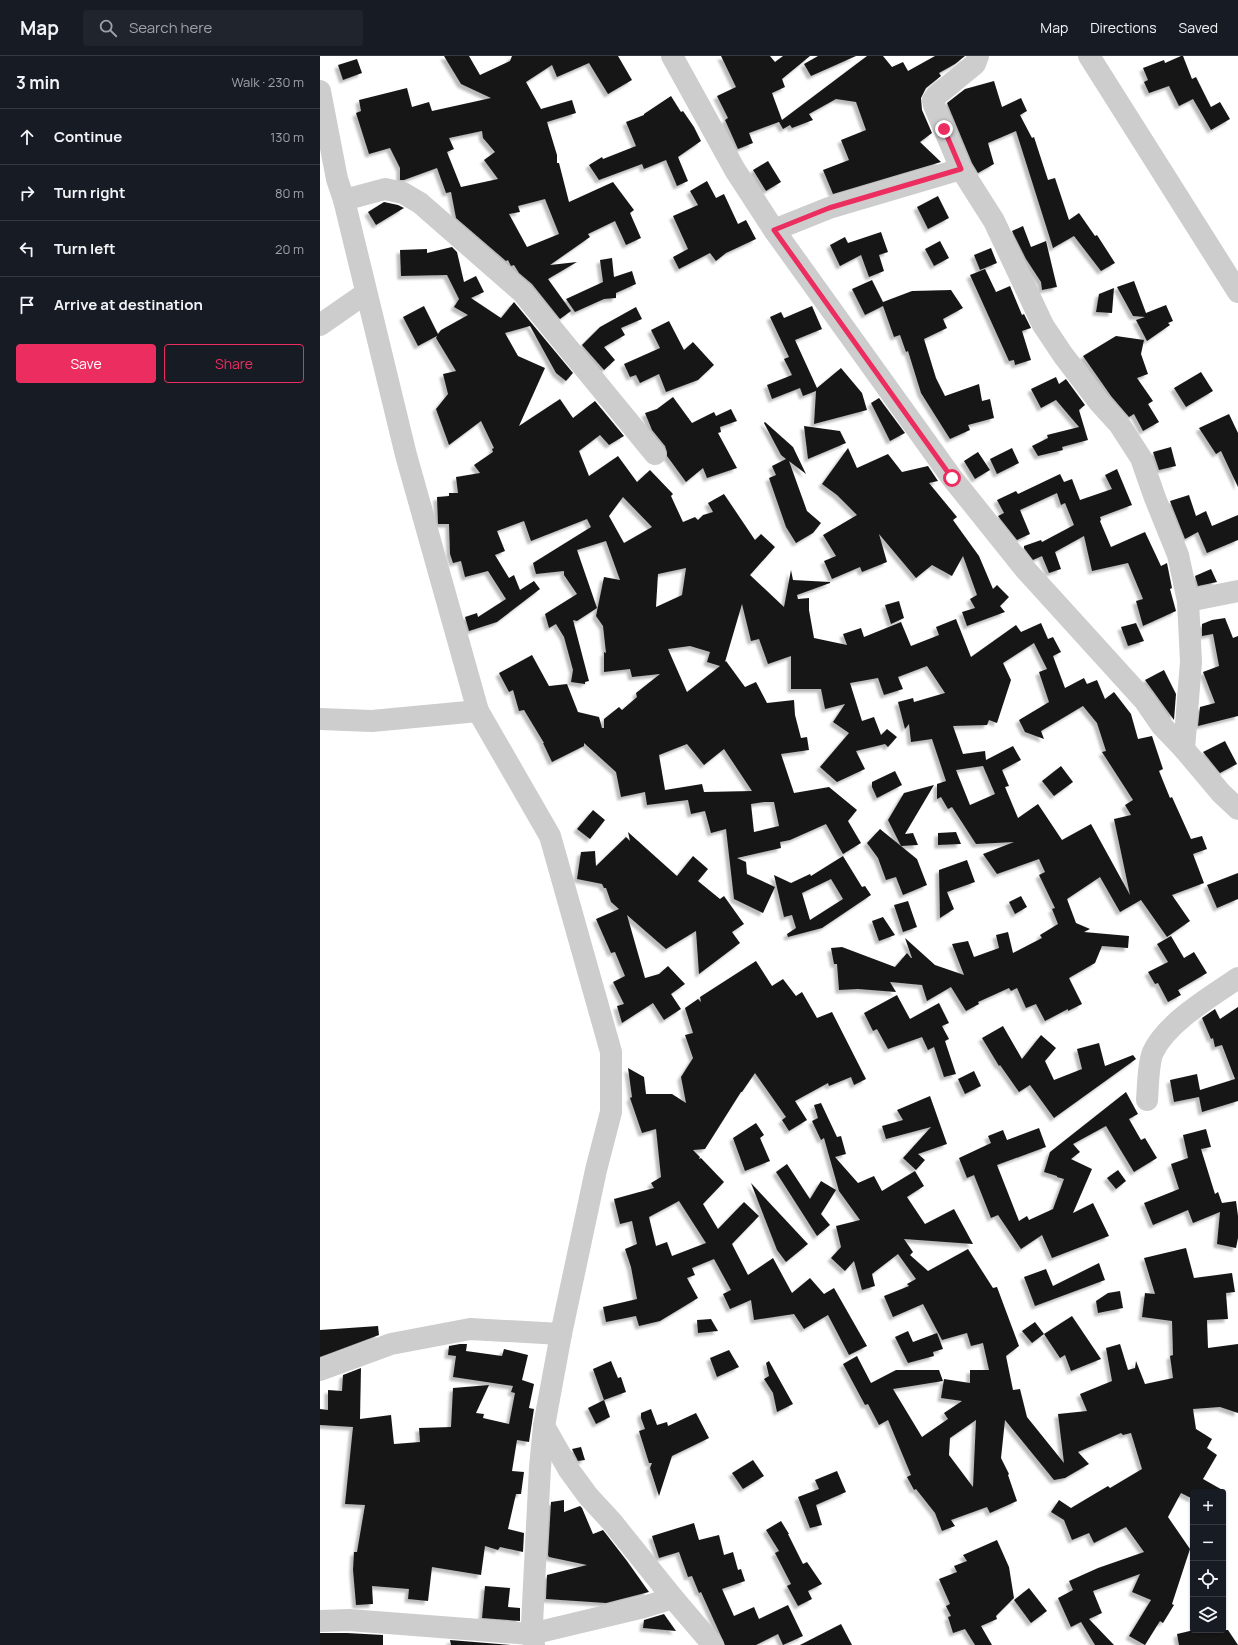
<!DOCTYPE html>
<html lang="en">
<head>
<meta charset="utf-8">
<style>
  body { margin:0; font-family:Manrope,sans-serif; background:#20242c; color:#f1f3f6 }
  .controls { position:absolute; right:12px; bottom:12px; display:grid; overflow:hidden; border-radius:4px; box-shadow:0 1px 3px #0004 }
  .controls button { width:36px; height:36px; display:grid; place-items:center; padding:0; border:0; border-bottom:1px solid #363941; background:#171b24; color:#f1f3f6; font:20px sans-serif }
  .stop { position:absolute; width:12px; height:12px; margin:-9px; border:3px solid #ec2d60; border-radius:50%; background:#fff }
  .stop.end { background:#ec2d60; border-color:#fff; box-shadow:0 1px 4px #0008 }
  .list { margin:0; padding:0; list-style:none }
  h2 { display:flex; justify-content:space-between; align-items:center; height:52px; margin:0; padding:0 16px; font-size:17px }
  h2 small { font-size:13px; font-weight:400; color:#9ea1a6 }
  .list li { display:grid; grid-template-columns:26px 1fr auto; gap:12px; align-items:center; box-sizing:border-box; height:56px; padding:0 16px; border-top:1px solid #363941 }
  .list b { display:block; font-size:15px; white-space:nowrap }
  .list em { font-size:13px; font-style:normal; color:#9ea1a6 }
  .actions { display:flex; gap:8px; padding:12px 16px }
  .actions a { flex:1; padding:9px 0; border:1px solid #ec2d60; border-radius:4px; text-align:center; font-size:14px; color:#ec2d60 }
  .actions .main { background:#ec2d60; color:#fff }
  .icon { flex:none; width:22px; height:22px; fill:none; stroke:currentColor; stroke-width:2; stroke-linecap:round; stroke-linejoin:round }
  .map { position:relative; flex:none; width:918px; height:1589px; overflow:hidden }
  header { display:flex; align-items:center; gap:24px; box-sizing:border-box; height:56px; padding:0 20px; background:#171b24; border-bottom:1px solid #363941 }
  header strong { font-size:19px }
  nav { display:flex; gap:22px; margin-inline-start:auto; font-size:14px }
  .search { width:280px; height:36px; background:#20242c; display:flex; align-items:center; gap:10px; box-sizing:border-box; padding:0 14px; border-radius:4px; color:#9ea1a6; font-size:15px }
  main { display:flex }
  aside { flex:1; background:#171b24 }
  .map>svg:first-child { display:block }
  .building { fill:#171717; fill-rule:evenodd; filter:url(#shadow) }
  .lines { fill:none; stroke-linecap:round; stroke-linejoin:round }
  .minor { stroke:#cdcdcd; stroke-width:22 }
  .route { stroke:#ec2d60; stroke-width:5 }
</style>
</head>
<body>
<header>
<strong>Map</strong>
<div class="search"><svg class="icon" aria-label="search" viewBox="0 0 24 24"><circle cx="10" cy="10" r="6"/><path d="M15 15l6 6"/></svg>Search here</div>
<nav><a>Map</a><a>Directions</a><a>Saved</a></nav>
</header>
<main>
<aside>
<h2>3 min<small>Walk · 230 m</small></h2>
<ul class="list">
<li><svg class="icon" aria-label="ahead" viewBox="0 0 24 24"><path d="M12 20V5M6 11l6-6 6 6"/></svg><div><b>Continue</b></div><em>130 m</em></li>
<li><svg class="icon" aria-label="right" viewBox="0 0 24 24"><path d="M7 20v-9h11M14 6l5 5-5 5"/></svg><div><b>Turn right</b></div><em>80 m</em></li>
<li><svg class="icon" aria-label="left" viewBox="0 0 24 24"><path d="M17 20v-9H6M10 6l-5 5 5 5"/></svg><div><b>Turn left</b></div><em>20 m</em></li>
<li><svg class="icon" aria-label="arrive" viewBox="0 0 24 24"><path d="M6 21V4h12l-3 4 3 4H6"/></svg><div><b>Arrive at destination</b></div></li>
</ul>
<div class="actions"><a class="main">Save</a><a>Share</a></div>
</aside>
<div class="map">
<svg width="918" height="1589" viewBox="0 0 918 1589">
  <defs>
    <filter id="shadow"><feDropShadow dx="-3.5" dy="3.5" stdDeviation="1" flood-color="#0004"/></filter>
  </defs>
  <rect width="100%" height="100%" fill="#fff"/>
  <g class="building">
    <path d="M124,0H149L160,19L190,5L192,0H298L312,24L288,38L269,7L237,21L232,9L206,26L221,53L252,44L256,57L227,66L237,99V107H239L249,146L293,126L314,154L310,157L321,182L306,189L295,165L268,178L270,181L230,209L257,206L228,223L251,255L240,263L212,228L199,217L194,209L191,210L188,204L186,205L136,162L131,136L126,137L117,112L84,124H80V112L70,92L49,98L36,57L41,55L39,44L87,32L92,51L109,46L112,55L171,42L141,28ZM162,75L163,82L175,96L164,104L178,123L141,131L127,96L134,93L129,82ZM225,143L239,178L207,191L189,158L200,156L198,150Z"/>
    <polygon points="401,0 450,0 455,6 463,0 490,0 462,23 465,31 452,37 462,64 547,0 563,0 572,11 583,6 588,15 615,0 645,0 635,8 619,17 621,20 606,32 601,42 602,54 612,77 600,86 621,106 513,138 503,114 529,104 521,84 546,74 536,46 516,43 489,58 493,64 472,72 470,69 463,73 459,66 429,77 433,87 418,93 405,64 408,62 397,40 416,31"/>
    <polygon points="498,0 536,0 491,20 484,8"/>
    <polygon points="861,0 863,0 872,23 876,21 891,51 900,46 910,63 891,74 873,43 859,50 849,30 829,37 824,26 828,24 823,12 844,4 845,7"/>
    <polygon points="37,3 42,17 23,24 18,9"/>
    <polygon points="674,25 682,51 701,42 707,55 700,59 712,82 714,81 728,124 735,122 749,164 759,157 775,180 777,179 795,207 781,215 754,180 733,192 696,75 668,87 674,108 658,117 652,107 627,47 645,33"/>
    <polygon points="351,40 361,56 363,55 374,71 381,85 358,101 368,125 357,130 346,104 324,113 322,108 279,124 269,109 282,101 283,103 316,90 306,66 324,59 324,58"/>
    <polygon points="448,105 461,126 446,135 433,114"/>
    <polygon points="387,125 396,142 404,138 418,168 426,164 436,183 406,197 396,205 390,197 359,213 353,201 368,193 353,160 378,149 370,135"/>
    <polygon points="618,140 629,162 608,173 597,151"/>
    <polygon points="64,146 78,149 84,152 56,169 48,156"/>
    <polygon points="703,170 711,191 726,185 737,231 722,234 721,226 706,203 692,175"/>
    <polygon points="561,176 568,196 559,199 564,215 549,221 541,199 520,210 510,189 525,181 528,187"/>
    <polygon points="620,185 629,202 614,210 605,193"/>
    <path d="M132,191L137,196L144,226L156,220L164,236L151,242L181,262L194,246L253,317L246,325L236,317L210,270L185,277L198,300L225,312L199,370L240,343L253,362L275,345L304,380L289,389L280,379L259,395L269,420L298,400L317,426L330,414L353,438L351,440L363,466L375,461L378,464L383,459L393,456L388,447L404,438L435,484L441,478L455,491L430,519L464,551L471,514L473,524L510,526V527L477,539L478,543L489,542V554L494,582L527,589L523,578L541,572L544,581L581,566L591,590L619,579L616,571L636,563L651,601L696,569L701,576L721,567L728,583L733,581L741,596L733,600L745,632L764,622L767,628L777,624L785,643L794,636L811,658L818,683L832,680L843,713L839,715L850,742L852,741L871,783L882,780L887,793L873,798L884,827L852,839L870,865L847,881L821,844L800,856L780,821L747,843L756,867L770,873L764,876L809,880L808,892L782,890L775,907L749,922L762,948L748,955V953L725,965L716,948L706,952L697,932L691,935L689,932L658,946L659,948L646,955L631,931L607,945L602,929L570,926L576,936L538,933L519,934L517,908H514L511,892L522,891L575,911L587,897L591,902H592L585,882L615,909L644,919L632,888L648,885L654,901L679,892L676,879L688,876L693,897L722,882L720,879L738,868L732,853L735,852L719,819L725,816L719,803L677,818L663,798L694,786L656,788L632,751L628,753L621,741L617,743V728L626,725L612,683L591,686L589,668L585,673L578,646L593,642L594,646L625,637L607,610L578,621L583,633L564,639L558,622L530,627L542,665L554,661L561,679L567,673L577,681L568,691L565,688L536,695L545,713L517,726L500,711L529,677L513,666L525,648L505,653L501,633H471V600L448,608L439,583L431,585L422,548L405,606L406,605L425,631L436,626L447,647L474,644L475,659L481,682L487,681L489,694L461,698L474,737L509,731L537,754L528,765L541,787L523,798L506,768L470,784L460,786L461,792L417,802L426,806L427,818L455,831L443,857L414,843L406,773L391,777L385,755L371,758L368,744L327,749L325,736L301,741L296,716L264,687V690L232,706L223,687H224L204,654L199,655L193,634L189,636L179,617L212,599L229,630L247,628L258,656L279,661L282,672H284V663L299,651L302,654L317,641L316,637L340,618L312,621L310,613L284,616V596L286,597L283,570L276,560L284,521L300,524L286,485L257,494L277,552L257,565L253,564L269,625L265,626V628L251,626L253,614L244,581L236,568L229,572L225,558L257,538L244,519V515L216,518L213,507L271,471L267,463L211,485L204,465L177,475L185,495L175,499L189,522L194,519L200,534L214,525L220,533L177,566L149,575L145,561L157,557L158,561L186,543L168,515L145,521L141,505L133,507L130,498L129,468H118L117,441L129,440V437H138L136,421L160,417L154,409L173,396L172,393L174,392L161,365L129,389L116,353L128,338L123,318L136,315L116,282L117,280L98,290L83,261L104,250L118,278L121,274L148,259L134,251L139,243L127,219L81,220L80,194L107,193V197ZM303,441L332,471L304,487L289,460ZM366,512L362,539L336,551L338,518ZM714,587L727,613L719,616L729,646L699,664L705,676L724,683L721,675L763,650L777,667L786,695L782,696L813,744L805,749L811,759L794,763L810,839L771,768L742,784L718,748L698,762L685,731L689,730L682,714L701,704L693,690L666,704L665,695L643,698L633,670L667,669L669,664L677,667L691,624L683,607ZM370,590L390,596L387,606L400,610L367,636L348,593ZM367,688L384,709L404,693L432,735L384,736L382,728L345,734L339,699ZM663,710L675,738L650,749L636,714ZM444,746H454L459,770L434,776L431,748Z"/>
    <polygon points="671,192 677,207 660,214 654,199"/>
    <polygon points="292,202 294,221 312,215 316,228 296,237 296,242 284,243 255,256 246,243 283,226 280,204"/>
    <polygon points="665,213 676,236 690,230 702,259 704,258 711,272 702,275 711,304 695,309 694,304 689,305 650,219"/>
    <polygon points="552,224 563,246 592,235 631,234 643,252 623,263 627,272 604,283 616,322 625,340 659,328 662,345 670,343 674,362 648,369 650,374 630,383 601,337 588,295 586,296 580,279 574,281 563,250 545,259 532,233"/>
    <polygon points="814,225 826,257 846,249 853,265 848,267 850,269 827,285 816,264 825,261 813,260 797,231"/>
    <polygon points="794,232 792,257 776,256 779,238"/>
    <polygon points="492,250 502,273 475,284 497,332 521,312 542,337 547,354 494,368 496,335 483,340 480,332 452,343 447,329 472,319 464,303 469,301 450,261 461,256 464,262"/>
    <polygon points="316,251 322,263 301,272 305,279 284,291 295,304 284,314 262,289 280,271"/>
    <polygon points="349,265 364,294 373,286 394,309 378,324 346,336 339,318 320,327 316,319 310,321 304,308 340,292 331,274"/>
    <polygon points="796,280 824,284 821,298 828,318 817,322 833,345 828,348 839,366 823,375 814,358 809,361 791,340 763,300"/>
    <polygon points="881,316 893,335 866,351 854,332"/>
    <polygon points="736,321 739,328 746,323 765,349 759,354 768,384 742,391 743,394 718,400 712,390 728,382 727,379 759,371 736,344 721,352 711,333"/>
    <polygon points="353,341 372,367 394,356 396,360 411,353 417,365 400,371 401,376 398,377 417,412 387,422 383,412 366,426 347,400 347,396 345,390 332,374 325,357 337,353"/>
    <polygon points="559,342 585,377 570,385 551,347"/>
    <polygon points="909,358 918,377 918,431 901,395 896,398 879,372"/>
    <polygon points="445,366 473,391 486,418 469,405 487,455 501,467 493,477 476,487 466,471 449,422 456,419 452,410 466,403 461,399 444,367"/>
    <polygon points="484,370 520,375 526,387 488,403"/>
    <polygon points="851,391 856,410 839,414 833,396"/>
    <polygon points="528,392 537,412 568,398 582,416 608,410 618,425 609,427 637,461 633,464 659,500 673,533 677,529 689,541 680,550 685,556 647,570 642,556 655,552 650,543 657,539 643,500 632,520 612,509 596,522 559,478 567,506 542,516 540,511 512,523 504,505 516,500 503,479 537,459 517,439 502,428"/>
    <polygon points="692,392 699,407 677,418 670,403"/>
    <polygon points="658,396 670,414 655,423 644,405"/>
    <polygon points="797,413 812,449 780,461 781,464 780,465 791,491 825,476 841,510 847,507 852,532 850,533 856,555 823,570 816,545 823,543 808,507 772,515 764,480 735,496 741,513 729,517 722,500 713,504 704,492 704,490 721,484 722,486 754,469 745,447 741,449 737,437 700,454 710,478 697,484 678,460 684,457 677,444 696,435 698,438 740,418 744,426 752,423 760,444 792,433 785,419"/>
    <polygon points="869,439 876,460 886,455 892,470 918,459 918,484 887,497 878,476 865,483 850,445"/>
    <polygon points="891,513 897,526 878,530 875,520"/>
    <polygon points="579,545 584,562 571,568 565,549"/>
    <polygon points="905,562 913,582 918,580 918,660 878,670 880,651 895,647 883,616 899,610 893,578 882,580 882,568 892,564"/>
    <polygon points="816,567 824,585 808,590 801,571"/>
    <polygon points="844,614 856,638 854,664 825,624"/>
    <polygon points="905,685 917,708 900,717 883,696"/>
    <polygon points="741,710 753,726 734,740 722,725"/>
    <polygon points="575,715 582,729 557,742 552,731 552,726"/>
    <polygon points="614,729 585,778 593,777 598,789 581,790 568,764 584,737"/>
    <polygon points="273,754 285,764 270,783 257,773"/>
    <polygon points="560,773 597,803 607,829 583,839 576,821 566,824 558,802 547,787"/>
    <polygon points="308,776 357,820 373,800 388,813 378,825 400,843 404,840 424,868 412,876 420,887 379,918 376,875 346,893 307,859 325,922 339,918 348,910 365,928 351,938 361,953 344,964 333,947 302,967 297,950 304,948 293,926 305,920 295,896 291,897 276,863 299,853 291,846 286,832 284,832 282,828 257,823 261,796 275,795 276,810 306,781 310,785"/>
    <polygon points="636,776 641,788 618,789 618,777"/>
    <path d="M523,800L542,831L545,830L551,839L502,872L468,881L467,878L476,872L472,859L464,861L454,819L471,827L490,818L491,820ZM511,823L523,843L490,864L482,837Z"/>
    <polygon points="647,804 655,826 627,836 634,853 620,862 619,814"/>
    <polygon points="918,817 918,843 897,852 887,829"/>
    <polygon points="701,840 707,851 695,858 689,846"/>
    <polygon points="588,845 597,871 583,876 574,849"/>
    <polygon points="563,861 575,879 559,885 552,865"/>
    <polygon points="851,880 864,902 874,896 887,917 858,934 861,939 848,946 838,927 835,928 828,916 848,906 837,888"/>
    <path d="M436,905L452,930L463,923L476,940L482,936L497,962L512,956L546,1023L534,1029L531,1021L509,1030L508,1027L475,1045L487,1064L469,1075L462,1064L466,1061L435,1017L422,1036H421L385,1093L373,1094L380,1101L379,1103L381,1102L404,1126L383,1148L398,1173L424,1146L439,1160L412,1188L428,1219L453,1202L472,1237L490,1222L504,1238L514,1232L547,1290L529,1299L508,1259L484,1273L474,1258L434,1264L431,1244L410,1253L403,1238L411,1234L394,1203L372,1212L375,1219L367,1222L378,1242L340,1265L319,1270L316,1260L286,1266L283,1251L317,1243L311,1211L305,1193L317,1188L312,1165L300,1168L294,1143L334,1132L331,1127L341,1121L336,1073L322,1077L310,1042L312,1041L308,1012L324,1021L326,1038H352L366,1047L361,1021L373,1002L365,979L373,977L365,952L378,943L381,946L380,941ZM359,1145L386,1187L352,1200L347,1186L336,1190L329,1161Z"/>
    <polygon points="577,939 590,963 619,947 629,967 622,970 629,983 625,985 636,1018 624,1021 614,991 608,994 602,981 568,993 557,973 553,975 544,957"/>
    <polygon points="918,951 918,1045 882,1056 879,1041 854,1046 850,1024 877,1018 880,1034 915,1023 902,989 895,991 893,982 891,983 882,962 895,953 900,963"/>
    <polygon points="683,970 702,1003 721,979 736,992 725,1005 734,1024 762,1013 757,993 779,987 785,1010 813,999 816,1003 734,1062 710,1029 699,1036 680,1009 679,1010 662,982"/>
    <polygon points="654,1015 661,1030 645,1038 638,1023"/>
    <polygon points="806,1036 818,1058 809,1063 821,1084 825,1082 837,1102 814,1116 786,1070 753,1088 760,1096 751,1103 772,1113 753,1157 773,1147 789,1180 732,1202 722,1179 701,1193 678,1159 671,1162 654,1119 647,1122 639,1102 671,1087 668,1080 683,1074 687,1084 719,1072 726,1091 677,1109 699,1165 707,1160 709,1164 733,1153 744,1123 737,1121 737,1120 724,1116 730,1096"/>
    <polygon points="610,1040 627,1088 598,1098 605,1104 596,1114 583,1102 611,1071 566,1083 562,1070 583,1064 577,1054"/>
    <path d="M501,1047L517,1081L521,1080L526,1098L515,1101L538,1127L554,1120L562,1135L595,1115L604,1130L587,1141L605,1168L634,1153L653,1188L584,1183L593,1196L590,1199L608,1215L648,1193L673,1232L677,1231L699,1290L686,1300L693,1334L700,1333L707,1361L744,1407L738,1358L767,1355L760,1338L792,1325L786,1292L800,1288L808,1314L815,1312L816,1305L825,1328L853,1322L850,1300L853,1299L852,1265L822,1261L825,1237L835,1238L824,1202L866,1192L874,1222L912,1217L915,1236L906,1237L908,1263L887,1264L888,1292L918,1288V1357L900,1351L873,1353L876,1373L892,1383L887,1392L897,1399L883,1423L906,1436H873V1443L861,1437L848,1461L870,1493L852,1548L854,1549L843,1567L840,1565L825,1589L809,1580L831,1544L812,1536L820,1518L773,1535L782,1557L769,1563L794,1589H775L761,1566L751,1571L738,1542L753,1534L749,1525L778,1512L824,1496L806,1471L774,1487L769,1477L752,1484L744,1464L731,1456L739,1444L751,1452L788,1430L790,1432L822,1413L811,1377L803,1379L801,1377L758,1396L769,1408L745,1422L734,1424L685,1364L681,1402L689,1418L688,1419L697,1445L670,1457L667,1451L631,1464L635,1470L622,1475L615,1457L596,1433L594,1434L587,1421L591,1419L568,1364L559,1369L548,1348L545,1349L523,1308L537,1300L551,1327L576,1314H619L623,1325L573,1333L602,1381L628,1363L624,1357L642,1345L621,1342L624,1323L650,1327V1314H669L663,1287L651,1290L647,1277L622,1284L603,1248L573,1261L564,1240L589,1230L587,1228L596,1223L578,1198L552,1218L555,1230L542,1234L534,1205L525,1215L511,1202L521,1191L516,1170L540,1164L519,1135L504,1082L501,1084L492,1065L498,1062L494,1049ZM656,1364L653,1431L629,1399L630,1382Z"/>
    <polygon points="436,1067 444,1079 440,1082 450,1105 425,1115 413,1082"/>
    <polygon points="886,1073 891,1091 881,1093 895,1138 898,1136 902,1147 916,1145 918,1160 918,1182 916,1192 897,1188 900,1156 873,1167 868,1154 833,1169 824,1147 859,1133 851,1108 868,1102 863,1079"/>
    <polygon points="467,1108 490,1143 501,1125 516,1134 501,1158 510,1169 497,1180 456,1116"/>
    <polygon points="798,1114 806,1125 796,1133 787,1122"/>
    <polygon points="431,1127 488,1188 466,1206 457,1194"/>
    <polygon points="779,1207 785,1224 715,1250 704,1221 726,1213 733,1230"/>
    <polygon points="800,1235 803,1252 778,1257 776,1245 788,1237"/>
    <polygon points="752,1260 781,1303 751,1315 745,1299 740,1302 724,1278"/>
    <polygon points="391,1263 398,1275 378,1277 377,1264"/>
    <polygon points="715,1266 724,1278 712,1287 702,1275"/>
    <polygon points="58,1270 59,1279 0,1301 0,1274"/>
    <polygon points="588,1275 593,1286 617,1277 623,1293 613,1296 614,1300 588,1307 575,1281"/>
    <polygon points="140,1288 147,1288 146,1295 182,1300 184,1293 208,1299 202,1324 214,1328 209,1352 214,1353 209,1386 197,1384 192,1415 204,1416 201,1438 196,1438 188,1473 204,1477 203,1496 180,1491 178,1494 165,1490 161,1519 112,1511 108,1545 88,1543 89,1533 52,1530 53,1548 36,1549 33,1514 34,1496 37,1496 45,1449 25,1448 33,1371 0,1369 0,1353 8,1354 8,1334 22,1335 23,1319 41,1312 40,1363 71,1359 74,1388 100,1386 99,1372 131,1371 133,1332 169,1329 156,1357 164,1358 163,1362 189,1368 195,1337 191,1336 193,1330 133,1321 136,1300 128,1299 129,1290"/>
    <polygon points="409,1294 419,1311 397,1321 390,1302"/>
    <polygon points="291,1305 298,1322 301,1321 306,1336 284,1344 273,1313"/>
    <polygon points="449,1305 473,1348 457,1356 453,1337 444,1323 449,1320 446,1307"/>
    <polygon points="284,1344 290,1361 276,1368 268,1352"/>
    <polygon points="331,1353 337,1369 347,1366 348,1370 376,1357 389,1382 352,1400 339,1440 330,1412 332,1407 329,1407 319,1375 325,1373 321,1362 321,1357"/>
    <polygon points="261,1391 265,1404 258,1405 252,1393"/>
    <polygon points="433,1404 444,1420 423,1433 412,1417"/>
    <polygon points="517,1415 526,1436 496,1449 502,1469 490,1472 478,1441 499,1433 495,1424"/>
    <polygon points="244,1444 244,1456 260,1450 262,1452 273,1478 283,1474 307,1505 329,1536 286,1547 226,1543 227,1519 267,1509 229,1501 228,1499 231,1446"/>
    <polygon points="461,1465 469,1478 468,1478 483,1508 487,1506 502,1528 488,1535 492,1543 478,1550 467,1530 471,1528 455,1497 459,1495 446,1474"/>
    <polygon points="374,1467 379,1484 399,1479 404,1499 413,1496 418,1514 421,1513 425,1525 402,1533 414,1560 434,1551 439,1563 468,1549 483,1580 463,1589 458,1578 436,1589 405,1589 381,1536 379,1537 372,1520 368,1521 359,1496 339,1502 332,1480"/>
    <polygon points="677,1484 689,1511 694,1542 676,1560 677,1563 661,1570 672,1589 655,1589 645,1573 633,1577 628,1561 631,1560 626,1550 630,1548 619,1523 637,1516 634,1510 647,1505 643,1499"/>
    <polygon points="165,1530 190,1532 188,1551 200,1552 200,1565 162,1562"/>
    <polygon points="709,1532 727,1555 711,1567 694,1544"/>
    <polygon points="344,1558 356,1575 323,1572 324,1564"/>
    <polygon points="521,1568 532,1589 480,1589"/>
    <polygon points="874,1574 908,1574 918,1589 859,1589 857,1578"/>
    <polygon points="0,1577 27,1577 63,1579 63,1589 0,1589"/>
    <polygon points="130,1584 191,1589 131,1589"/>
  </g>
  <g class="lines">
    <g class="minor">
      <polyline points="352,0 415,114 454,174 632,422 705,513 824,644 842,670 864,693 901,737 918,753"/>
      <polyline points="658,0 655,8 616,40 613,44 614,49 641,113 674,165 723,269 743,299 779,346 799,368 821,402 835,442 858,499 868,545 871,606 864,693"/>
      <polyline points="769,0 918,236"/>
      <polyline points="0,35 17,123 24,144 86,399 158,655 230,780 291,996 291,1056 276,1114 241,1278 224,1370 220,1411 212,1568 214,1589"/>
      <polyline points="24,144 65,133 83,137 100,147 202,236 335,398"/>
      <polyline points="454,174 509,152 641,113"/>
      <polyline points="0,269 46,237"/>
      <polyline points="868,545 918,535"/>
      <polyline points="0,663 52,665 158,655"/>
      <path d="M827,1044C828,1032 828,1007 833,996C847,966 892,940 918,922"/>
      <polyline points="0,1314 71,1288 150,1273 241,1278"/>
      <polyline points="224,1370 249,1414 268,1440 292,1466 353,1542 393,1589"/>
      <polyline points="0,1565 29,1564 211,1578 324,1551 353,1542"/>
    </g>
  </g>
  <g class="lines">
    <polyline class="route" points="624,73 641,113 509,152 454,174 632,422"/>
  </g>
</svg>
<div class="controls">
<button>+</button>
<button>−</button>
<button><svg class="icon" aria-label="locate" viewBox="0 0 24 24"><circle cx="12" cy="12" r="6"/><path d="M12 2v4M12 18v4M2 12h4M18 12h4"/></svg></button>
<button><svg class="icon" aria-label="layers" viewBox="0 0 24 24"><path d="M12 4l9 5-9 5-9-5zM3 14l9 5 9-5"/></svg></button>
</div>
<div class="stop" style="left:632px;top:422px"></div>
<div class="stop end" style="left:624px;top:73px"></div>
</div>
</main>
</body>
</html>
